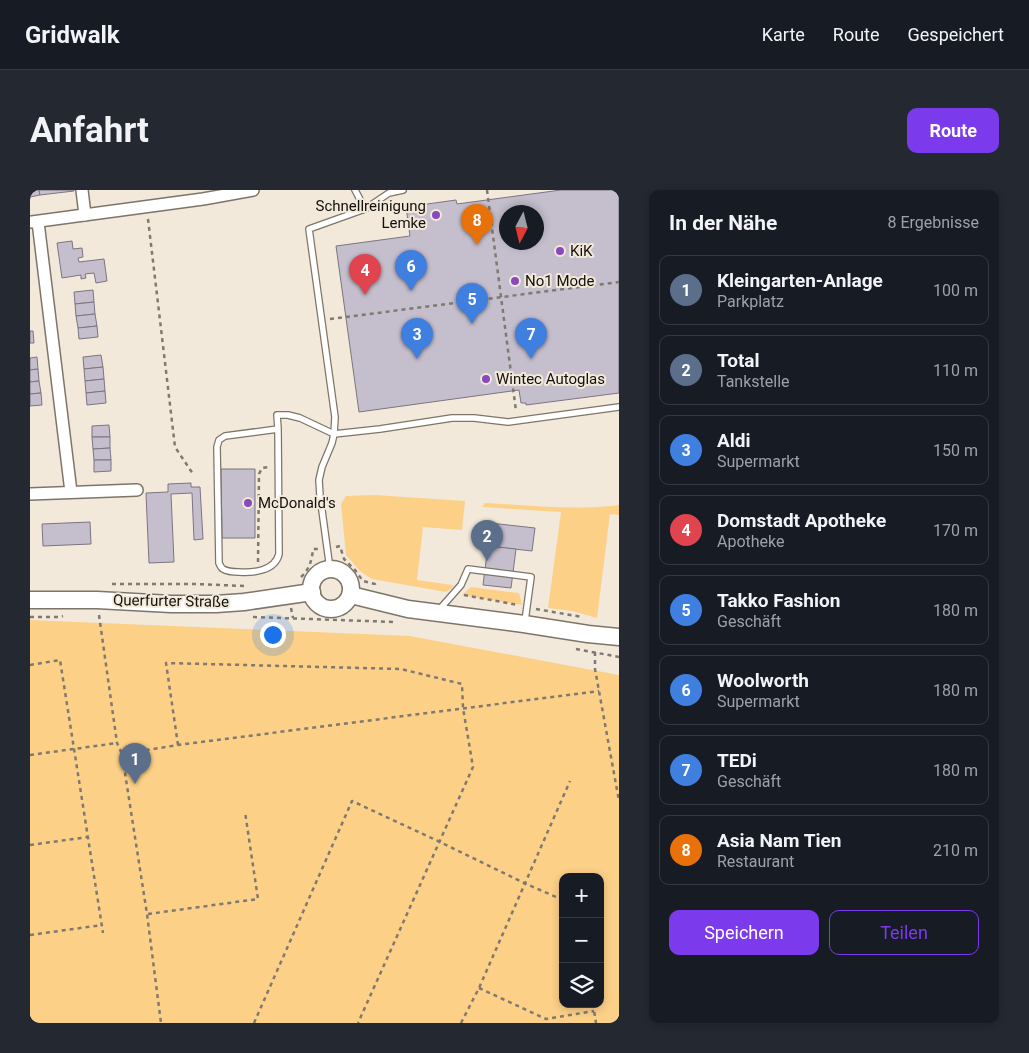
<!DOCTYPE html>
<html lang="de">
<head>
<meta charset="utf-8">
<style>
  body { margin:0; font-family:Roboto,sans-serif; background:#242831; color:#f1f3f6 }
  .controls { position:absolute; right:15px; bottom:15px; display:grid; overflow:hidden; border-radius:10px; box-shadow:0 2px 8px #0003 }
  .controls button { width:45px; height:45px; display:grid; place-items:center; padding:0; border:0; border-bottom:1px solid #363941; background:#171b24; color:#f1f3f6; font:25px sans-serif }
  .compass { position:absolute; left:469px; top:15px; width:45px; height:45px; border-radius:50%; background:#171b24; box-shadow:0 2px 8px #0003; rotate:187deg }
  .you { position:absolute; left:242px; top:444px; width:18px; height:18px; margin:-12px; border:4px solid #fff; border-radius:50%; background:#1a73e8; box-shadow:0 0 0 8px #1a73e833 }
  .badge { display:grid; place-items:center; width:32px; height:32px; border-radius:50%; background:#7c3aed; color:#fff; font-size:16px; font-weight:700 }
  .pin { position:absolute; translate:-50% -41px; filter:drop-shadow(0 1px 2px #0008) }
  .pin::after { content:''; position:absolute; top:26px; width:18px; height:15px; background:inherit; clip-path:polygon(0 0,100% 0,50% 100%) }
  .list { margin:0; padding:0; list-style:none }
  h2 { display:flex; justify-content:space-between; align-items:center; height:65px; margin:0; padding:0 20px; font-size:21px }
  h2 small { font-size:16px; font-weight:400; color:#9ea1a6 }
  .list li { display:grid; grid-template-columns:32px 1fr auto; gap:15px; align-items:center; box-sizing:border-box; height:70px; margin:0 10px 10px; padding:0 10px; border:1px solid #363941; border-radius:10px }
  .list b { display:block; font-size:19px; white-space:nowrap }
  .list p { margin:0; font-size:16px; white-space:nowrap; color:#9ea1a6 }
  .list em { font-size:16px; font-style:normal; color:#9ea1a6 }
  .actions { display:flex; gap:10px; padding:15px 20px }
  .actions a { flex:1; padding:11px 0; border:1px solid #7c3aed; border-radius:10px; text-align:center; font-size:18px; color:#7c3aed }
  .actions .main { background:#7c3aed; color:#fff }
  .icon { flex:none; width:28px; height:28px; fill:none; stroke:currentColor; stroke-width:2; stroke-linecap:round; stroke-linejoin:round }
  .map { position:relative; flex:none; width:589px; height:833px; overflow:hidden; border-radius:10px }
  header { display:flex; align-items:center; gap:30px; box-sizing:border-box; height:70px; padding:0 25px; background:#171b24; border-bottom:1px solid #363941 }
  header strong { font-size:24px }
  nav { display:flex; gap:28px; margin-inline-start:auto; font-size:18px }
  .intro { display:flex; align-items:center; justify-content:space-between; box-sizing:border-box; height:120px; padding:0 30px }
  h1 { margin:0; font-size:35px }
  .button { padding:12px 22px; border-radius:10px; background:#7c3aed; color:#fff; font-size:18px; font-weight:700 }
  main { display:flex; gap:30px; padding:0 30px }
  aside { flex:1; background:#171b24; border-radius:10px; box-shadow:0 2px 8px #0003 }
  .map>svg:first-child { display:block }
  .green { fill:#fdd088; fill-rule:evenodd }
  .building { fill:#c5becd; stroke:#7b7582; fill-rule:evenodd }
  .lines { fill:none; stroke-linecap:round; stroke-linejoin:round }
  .lane-casing { stroke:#7d7568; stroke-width:8 }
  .street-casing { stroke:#7d7568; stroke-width:14 }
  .secondary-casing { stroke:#7d7568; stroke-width:19 }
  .path { stroke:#7f7970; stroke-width:2.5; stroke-dasharray:4 4; stroke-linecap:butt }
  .lane { stroke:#fff; stroke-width:5.5 }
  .street { stroke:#fff; stroke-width:11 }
  .secondary { stroke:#fff; stroke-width:16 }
  .poi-dot { fill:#8948bd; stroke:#f2e9db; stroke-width:2 }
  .labels { text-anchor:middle; stroke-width:4; stroke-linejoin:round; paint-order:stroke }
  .poi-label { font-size:15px; fill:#13100b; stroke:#f2e9db; text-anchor:start }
  .street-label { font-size:15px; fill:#13100b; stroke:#f2e9db }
</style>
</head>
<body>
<header>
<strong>Gridwalk</strong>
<nav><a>Karte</a><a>Route</a><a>Gespeichert</a></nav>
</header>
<div class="intro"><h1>Anfahrt</h1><a class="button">Route</a></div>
<main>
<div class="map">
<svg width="589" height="833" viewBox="0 0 589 833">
  <rect width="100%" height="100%" fill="#f2e9db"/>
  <g class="green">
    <polygon points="345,305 435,311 432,340 393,337 387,390 423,395 422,398 416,402 342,389 331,382 316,365 311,314 316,306"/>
    <path d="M455,313C499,315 544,321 589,315V325L580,324L567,428L542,421L518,418L531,322L452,317Z"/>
    <polygon points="441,397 489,403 492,415 432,405"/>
    <path d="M0,430L380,446L589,485V833H0ZM533,687H570V814H533Z"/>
  </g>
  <g class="building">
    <polygon points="0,0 9,0 10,5 0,7"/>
    <polygon points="9,0 44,0 44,1 10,5"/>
    <path d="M531,0H589V203L496,215V213H491L489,200L329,222L306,56L380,46L376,17L426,10L427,14ZM477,22H507V52H477Z"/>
    <polygon points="42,51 43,59 52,58 53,67 48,68 49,72 74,69 77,91 66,93 64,83 55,84 56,88 51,89 51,85 32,88 27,53"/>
    <polygon points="63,100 64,112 45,114 44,102"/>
    <polygon points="64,112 65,124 46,126 45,114"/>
    <polygon points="65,124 67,136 48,138 46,126"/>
    <polygon points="67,136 68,147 49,149 48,138"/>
    <polygon points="0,141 3,141 4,153 0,153"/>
    <polygon points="71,165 73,177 54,179 53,167"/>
    <polygon points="7,167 8,179 0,180 0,168"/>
    <polygon points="73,177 74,189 55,191 54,179"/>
    <polygon points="8,179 9,191 0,192 0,180"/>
    <polygon points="74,189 75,201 56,203 55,191"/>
    <polygon points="9,191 11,203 0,204 0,192"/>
    <polygon points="75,201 76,213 57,215 56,203"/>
    <polygon points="11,203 12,215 0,216 0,204"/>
    <polygon points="79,235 80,247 62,247 62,236"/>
    <polygon points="62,247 80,247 80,258 63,259"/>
    <polygon points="80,258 81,270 64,270 63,259"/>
    <polygon points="64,270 81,270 81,281 64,282"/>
    <polygon points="191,279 225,279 225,348 192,348"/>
    <polygon points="161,293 161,297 170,297 173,349 164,350 162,303 141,304 144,372 119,373 116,303 138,302 138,294"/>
    <polygon points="60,332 61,354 13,356 12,334"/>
    <polygon points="451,332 505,338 502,361 448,355"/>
    <polygon points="458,356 486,359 481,398 453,395"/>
  </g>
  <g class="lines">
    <defs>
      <g id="lane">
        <polyline points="325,0 335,19"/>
        <path d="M248,239L195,246L189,250L187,257L189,373C190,375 191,378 193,379C198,382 203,382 209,382C223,383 245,381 249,364L248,239L247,225H258L270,228L304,244L350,239L422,228H444L478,232L589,217"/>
        <polyline points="300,379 290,306 289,290 292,277 302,253 304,244 305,227 279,39 335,19 359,3 373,0"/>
        <polyline points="408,421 431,395 438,379 501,387 495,431"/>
      </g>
      <g id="street">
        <polyline points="52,0 55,25"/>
        <polyline points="2,32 173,9 223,0"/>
        <polyline points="8,32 41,302"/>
        <polyline points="0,304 107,300"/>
      </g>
      <g id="secondary">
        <circle cx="301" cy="399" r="20"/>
        <polyline points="321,405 378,419 494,434 558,444 589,447"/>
        <polyline points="0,410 67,410 141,414 186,414 214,412 282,402"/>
      </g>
    </defs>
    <use href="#lane" class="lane-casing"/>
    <use href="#street" class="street-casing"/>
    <use href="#secondary" class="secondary-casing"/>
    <g class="path">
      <polyline points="457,0 486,221"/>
      <polyline points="118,29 145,257 163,284"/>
      <polyline points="300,129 589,92"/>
      <polyline points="306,357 310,356 314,369 325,380 333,391 345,394 345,396"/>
      <polyline points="228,372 229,284 232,278 239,277"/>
      <path d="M271,387C279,380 282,370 283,359H288"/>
      <polyline points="82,394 165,394 214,396"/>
      <polyline points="434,405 488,415"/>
      <polyline points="261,418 263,428"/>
      <polyline points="506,419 552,427"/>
      <polyline points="69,425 87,553 92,564 117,724 131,833"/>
      <polyline points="0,427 29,427 33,426"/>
      <polyline points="223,427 365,432"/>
      <polyline points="546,459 589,467"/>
      <polyline points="565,462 565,479 589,611"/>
      <polyline points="0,475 30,470 73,743"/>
      <polyline points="148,555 136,473 371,479 432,494 433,518 443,577 328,833"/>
      <polyline points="92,564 148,555 569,501"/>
      <polyline points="0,565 87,553"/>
      <polyline points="0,655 58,647"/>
      <polyline points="118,724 228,709 215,622"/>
      <polyline points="0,745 72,735"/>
      <polyline points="449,798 516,829 564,821"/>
      <polyline points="563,814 566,833"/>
      <polyline points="224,833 322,611 410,652 494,693 533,710"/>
      <polyline points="431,833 449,798 540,591"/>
    </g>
    <use href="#lane" class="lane"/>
    <use href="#street" class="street"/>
    <use href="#secondary" class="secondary"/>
  </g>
  <g class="poi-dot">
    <circle cx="406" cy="25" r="5"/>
    <circle cx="530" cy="61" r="5"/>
    <circle cx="485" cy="91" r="5"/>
    <circle cx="456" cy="189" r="5"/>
    <circle cx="218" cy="313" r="5"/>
  </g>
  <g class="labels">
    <g class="poi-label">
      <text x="396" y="21" text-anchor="end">Schnellreinigung<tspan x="396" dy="17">Lemke</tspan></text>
      <text x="540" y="66">KiK</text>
      <text x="495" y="96">No1 Mode</text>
      <text x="466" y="194">Wintec Autoglas</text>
      <text x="228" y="318">McDonald's</text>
    </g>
    <g class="street-label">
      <text transform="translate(141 411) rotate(1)" y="5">Querfurter Straße</text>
    </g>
  </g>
</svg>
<div class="controls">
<button>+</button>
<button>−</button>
<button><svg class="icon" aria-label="layers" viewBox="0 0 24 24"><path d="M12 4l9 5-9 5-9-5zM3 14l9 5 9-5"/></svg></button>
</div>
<svg class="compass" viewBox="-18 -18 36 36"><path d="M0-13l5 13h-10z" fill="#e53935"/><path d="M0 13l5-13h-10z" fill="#9ea1a6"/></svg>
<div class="you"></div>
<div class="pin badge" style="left:105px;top:594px;background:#5c6f8a">1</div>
<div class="pin badge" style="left:457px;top:371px;background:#5c6f8a">2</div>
<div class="pin badge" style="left:387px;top:169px;background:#3f7fe0">3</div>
<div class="pin badge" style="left:335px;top:105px;background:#e0444e">4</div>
<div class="pin badge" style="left:442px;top:134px;background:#3f7fe0">5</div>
<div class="pin badge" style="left:381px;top:101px;background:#3f7fe0">6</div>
<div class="pin badge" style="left:501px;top:169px;background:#3f7fe0">7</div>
<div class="pin badge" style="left:447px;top:55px;background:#e8710a">8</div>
</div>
<aside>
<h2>In der Nähe<small>8 Ergebnisse</small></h2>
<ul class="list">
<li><span class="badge" style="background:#5c6f8a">1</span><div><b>Kleingarten-Anlage</b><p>Parkplatz</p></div><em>100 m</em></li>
<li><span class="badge" style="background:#5c6f8a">2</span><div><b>Total</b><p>Tankstelle</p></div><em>110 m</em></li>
<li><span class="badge" style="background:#3f7fe0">3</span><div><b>Aldi</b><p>Supermarkt</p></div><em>150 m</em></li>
<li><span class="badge" style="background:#e0444e">4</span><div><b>Domstadt Apotheke</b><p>Apotheke</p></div><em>170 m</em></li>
<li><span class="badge" style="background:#3f7fe0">5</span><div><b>Takko Fashion</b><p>Geschäft</p></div><em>180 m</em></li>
<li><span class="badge" style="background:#3f7fe0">6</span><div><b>Woolworth</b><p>Supermarkt</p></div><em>180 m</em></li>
<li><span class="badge" style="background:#3f7fe0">7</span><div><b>TEDi</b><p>Geschäft</p></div><em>180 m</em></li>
<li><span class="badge" style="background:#e8710a">8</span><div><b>Asia Nam Tien</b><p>Restaurant</p></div><em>210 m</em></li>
</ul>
<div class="actions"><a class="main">Speichern</a><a>Teilen</a></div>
</aside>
</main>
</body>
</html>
